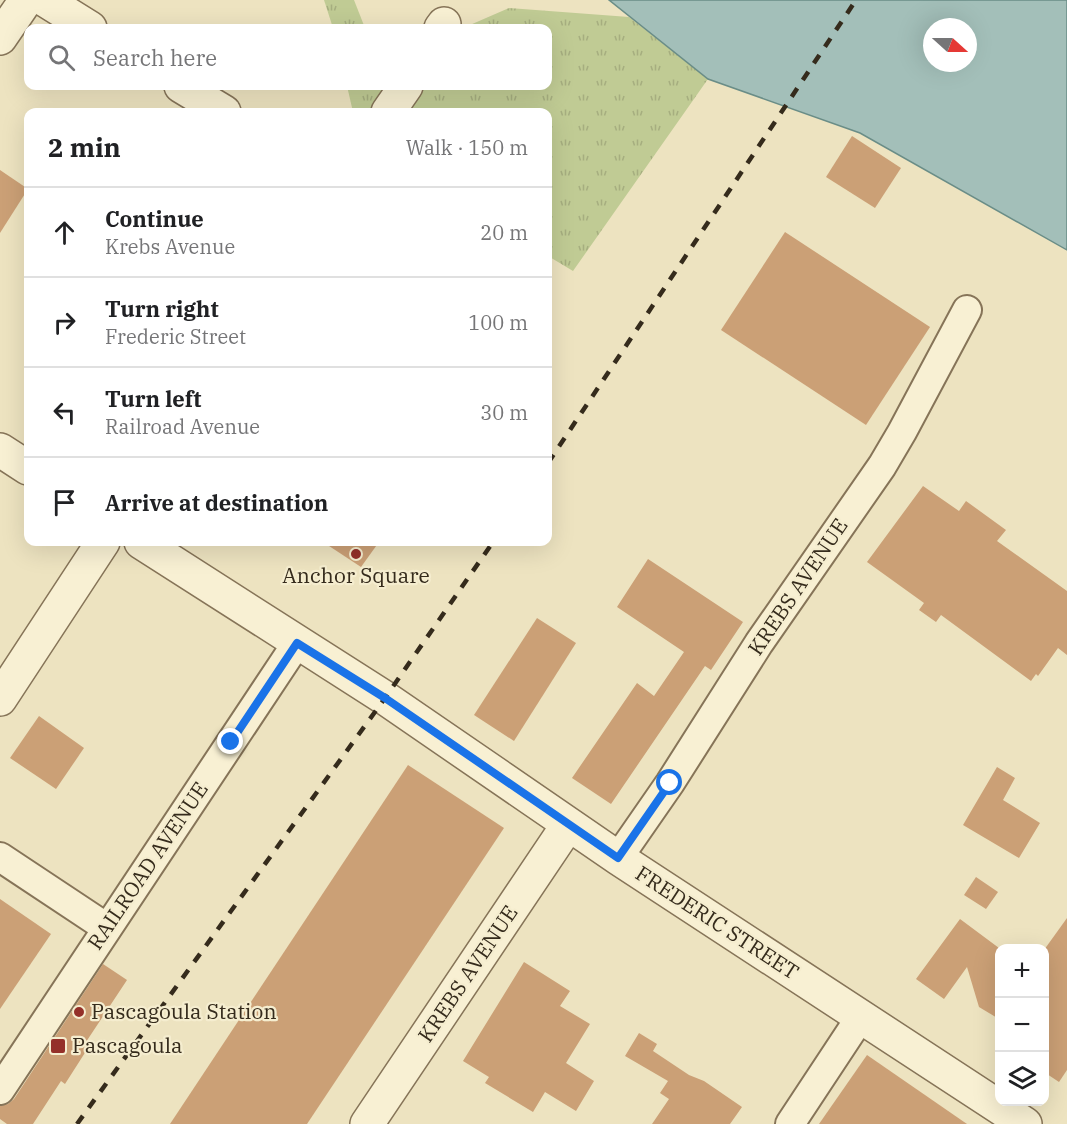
<!DOCTYPE html>
<html lang="en">
<head>
<meta charset="utf-8">
<style>
  body { margin:0; font-family:"IBM Plex Serif",serif; background:#f6f6f6; color:#202124 }
  .controls { position:absolute; right:18px; bottom:18px; display:grid; overflow:hidden; border-radius:12px; box-shadow:0 6px 24px #0002 }
  .controls button { width:54px; height:54px; display:grid; place-items:center; padding:0; border:0; border-bottom:2px solid #e0e0e0; background:#fff; color:#202124; font:30px sans-serif }
  .compass { position:absolute; left:923px; top:18px; width:54px; height:54px; border-radius:50%; background:#fff; box-shadow:0 6px 24px #0002; rotate:111deg }
  .stop { position:absolute; width:18px; height:18px; margin:-14px; border:4px solid #1a73e8; border-radius:50%; background:#fff }
  .stop.end { background:#1a73e8; border-color:#fff; box-shadow:0 2px 6px #0008 }
  .list { margin:0; padding:0; list-style:none }
  h2 { display:flex; justify-content:space-between; align-items:center; height:78px; margin:0; padding:0 24px; font-size:26px }
  h2 small { font-size:20px; font-weight:400; color:#757577 }
  .list li { display:grid; grid-template-columns:39px 1fr auto; gap:18px; align-items:center; box-sizing:border-box; height:90px; padding:0 24px; border-top:2px solid #e0e0e0 }
  .list b { display:block; font-size:22px; white-space:nowrap }
  .list p { margin:0; font-size:20px; white-space:nowrap; color:#757577 }
  .list em { font-size:20px; font-style:normal; color:#757577 }
  .icon { flex:none; width:33px; height:33px; fill:none; stroke:currentColor; stroke-width:2; stroke-linecap:round; stroke-linejoin:round }
  .map { position:relative; flex:none; width:1067px; height:1124px; overflow:hidden }
  .search { position:absolute; background:#fff; box-shadow:0 6px 24px #0002; left:24px; top:24px; width:528px; height:66px; display:flex; align-items:center; gap:15px; box-sizing:border-box; padding:0 21px; border-radius:12px; color:#757577; font-size:22px }
  .panel { position:absolute; background:#fff; box-shadow:0 6px 24px #0002; left:24px; top:108px; width:528px; height:438px; border-radius:12px }
  .map>svg:first-child { display:block }
  .grass { fill:url(#grass-tufts) }
  .water { fill:#a3bfb9; stroke:#6a8d87; stroke-width:1.5; fill-rule:evenodd }
  .building { fill:#cba076 }
  .lines { fill:none; stroke-linecap:round; stroke-linejoin:round }
  .minor-casing { stroke:#867458; stroke-width:32 }
  .tertiary-casing { stroke:#867458; stroke-width:36 }
  .minor { stroke:#f8f0d3; stroke-width:28 }
  .tertiary { stroke:#f8f0d3; stroke-width:33 }
  .rail { stroke:#352b1c; stroke-width:4.5; stroke-dasharray:10 10; stroke-linecap:butt }
  .route { stroke:#1a73e8; stroke-width:8 }
  .poi-dot { fill:#943029; stroke:#f5edcf; stroke-width:2 }
  .labels { text-anchor:middle; stroke-width:4.5; stroke-linejoin:round; paint-order:stroke }
  .poi-label { font-size:21px; fill:#352b1c; stroke:#f5edcf; text-anchor:start }
  .street-label { font-size:21px; fill:#352b1c; stroke:#f5edcf }
</style>
</head>
<body>
<div class="map">
<svg width="1067" height="1124" viewBox="0 0 1067 1124">
  <defs>
    <pattern id="grass-tufts" width="24" height="20" patternUnits="userSpaceOnUse" patternTransform="scale(1.5)"><rect width="24" height="20" fill="#c0cb94"/><path d="M3 7l-1-3M5 7V3M7 7l1-3M15 17l-1-3M17 17v-4M19 17l1-3" fill="none" stroke="#a6ae7f"/></pattern>
  </defs>
  <rect width="100%" height="100%" fill="#ede3c0"/>
  <g class="grass">
    <polygon points="324,0 354,0 365,28 333,28"/>
    <polygon points="509,8 629,17 708,79 573,271 548,256 548,112 406,112 423,86 548,86 548,28 463,28"/>
    <polygon points="347,86 392,86 370,112 353,112"/>
  </g>
  <path class="water" d="M609,0H1067V250L860,133L708,79ZM932,27H968V63H932Z"/>
  <g class="building">
    <polygon points="852,136 901,168 875,208 826,177"/>
    <polygon points="0,170 28,189 0,233"/>
    <polygon points="785,232 930,327 866,425 721,330"/>
    <polygon points="923,486 959,511 966,501 1006,530 997,541 1067,591 1067,655 1058,648 1038,676 1036,674 1031,681 941,615 936,622 919,610 924,603 867,562"/>
    <polygon points="323,542 379,542 361,567"/>
    <polygon points="648,559 743,622 711,670 705,666 611,804 572,778 637,683 654,696 684,652 617,607"/>
    <polygon points="537,618 576,643 514,741 474,715"/>
    <polygon points="39,716 84,748 56,789 10,758"/>
    <polygon points="408,765 504,828 307,1124 170,1124"/>
    <polygon points="997,767 1015,778 1003,800 1040,823 1019,858 963,825"/>
    <polygon points="976,877 998,892 986,909 964,895"/>
    <polygon points="0,899 51,934 0,1009"/>
    <polygon points="1067,918 1067,1070 1059,1082 1044,1072 1044,950"/>
    <polygon points="960,919 999,948 999,1019 979,1007 967,967 944,999 916,979"/>
    <polygon points="524,962 570,991 560,1006 590,1024 566,1063 594,1081 576,1111 545,1092 533,1112 485,1083 489,1077 463,1061"/>
    <polygon points="103,964 127,980 84,1045 88,1048 65,1084 61,1081 33,1124 7,1124 0,1119 0,1106 8,1104 14,1099"/>
    <polygon points="639,1033 657,1044 653,1051 689,1075 704,1081 742,1107 730,1124 652,1124 669,1099 660,1093 668,1081 625,1056"/>
    <polygon points="867,1055 967,1124 819,1124"/>
  </g>
  <g class="lines">
    <defs>
      <g id="minor">
        <polyline points="0,857 107,928"/>
        <polyline points="618,858 670,783 759,643 882,466 902,432 967,310"/>
        <polyline points="0,1090 297,643"/>
        <polyline points="790,1124 860,1018"/>
      </g>
      <g id="tertiary">
        <polyline points="45,0 90,28"/>
        <polyline points="441,28 444,24"/>
        <polyline points="0,38 26,0"/>
        <polyline points="181,86 224,112"/>
        <polyline points="388,112 406,86"/>
        <polyline points="0,450 28,468"/>
        <polyline points="141,542 385,698 618,858 1025,1124"/>
        <polyline points="0,699 103,542"/>
        <polyline points="367,1124 568,825"/>
      </g>
    </defs>
    <use href="#minor" class="minor-casing"/>
    <use href="#tertiary" class="tertiary-casing"/>
    <use href="#minor" class="minor"/>
    <use href="#tertiary" class="tertiary"/>
    <g class="rail">
      <polyline points="548,463 856,0"/>
      <polyline points="77,1124 385,698 493,542"/>
    </g>
  </g>
  <g class="lines">
    <polyline class="route" points="231,742 297,643 385,698 618,858 670,783"/>
  </g>
  <g class="poi-dot">
    <circle cx="356" cy="554" r="6"/>
    <circle cx="79" cy="1012" r="6"/>
    <rect x="50" y="1038" width="16" height="16" rx="3"/>
  </g>
  <g class="labels">
    <g class="poi-label">
      <text x="356" y="583" text-anchor="middle">Anchor Square</text>
      <text x="91" y="1019">Pascagoula Station</text>
      <text x="72" y="1053">Pascagoula</text>
    </g>
    <g class="street-label">
      <text transform="translate(798 587) rotate(-56)" y="7">KREBS AVENUE</text>
      <text transform="translate(148 866) rotate(-56)" y="7">RAILROAD AVENUE</text>
      <text transform="translate(717 923) rotate(33)" y="7">FREDERIC STREET</text>
      <text transform="translate(468 974) rotate(-56)" y="7">KREBS AVENUE</text>
    </g>
  </g>
</svg>
<div class="controls">
<button>+</button>
<button>−</button>
<button><svg class="icon" aria-label="layers" viewBox="0 0 24 24"><path d="M12 4l9 5-9 5-9-5zM3 14l9 5 9-5"/></svg></button>
</div>
<svg class="compass" viewBox="-18 -18 36 36"><path d="M0-13l5 13h-10z" fill="#e53935"/><path d="M0 13l5-13h-10z" fill="#757577"/></svg>
<div class="stop" style="left:670px;top:783px"></div>
<div class="stop end" style="left:231px;top:742px"></div>
<div class="search"><svg class="icon" aria-label="search" viewBox="0 0 24 24"><circle cx="10" cy="10" r="6"/><path d="M15 15l6 6"/></svg>Search here</div>
<section class="panel">
<h2>2 min<small>Walk · 150 m</small></h2>
<ul class="list">
<li><svg class="icon" aria-label="ahead" viewBox="0 0 24 24"><path d="M12 20V5M6 11l6-6 6 6"/></svg><div><b>Continue</b><p>Krebs Avenue</p></div><em>20 m</em></li>
<li><svg class="icon" aria-label="right" viewBox="0 0 24 24"><path d="M7 20v-9h11M14 6l5 5-5 5"/></svg><div><b>Turn right</b><p>Frederic Street</p></div><em>100 m</em></li>
<li><svg class="icon" aria-label="left" viewBox="0 0 24 24"><path d="M17 20v-9H6M10 6l-5 5 5 5"/></svg><div><b>Turn left</b><p>Railroad Avenue</p></div><em>30 m</em></li>
<li><svg class="icon" aria-label="arrive" viewBox="0 0 24 24"><path d="M6 21V4h12l-3 4 3 4H6"/></svg><div><b>Arrive at destination</b></div></li>
</ul>
</section>
</div>
</body>
</html>
